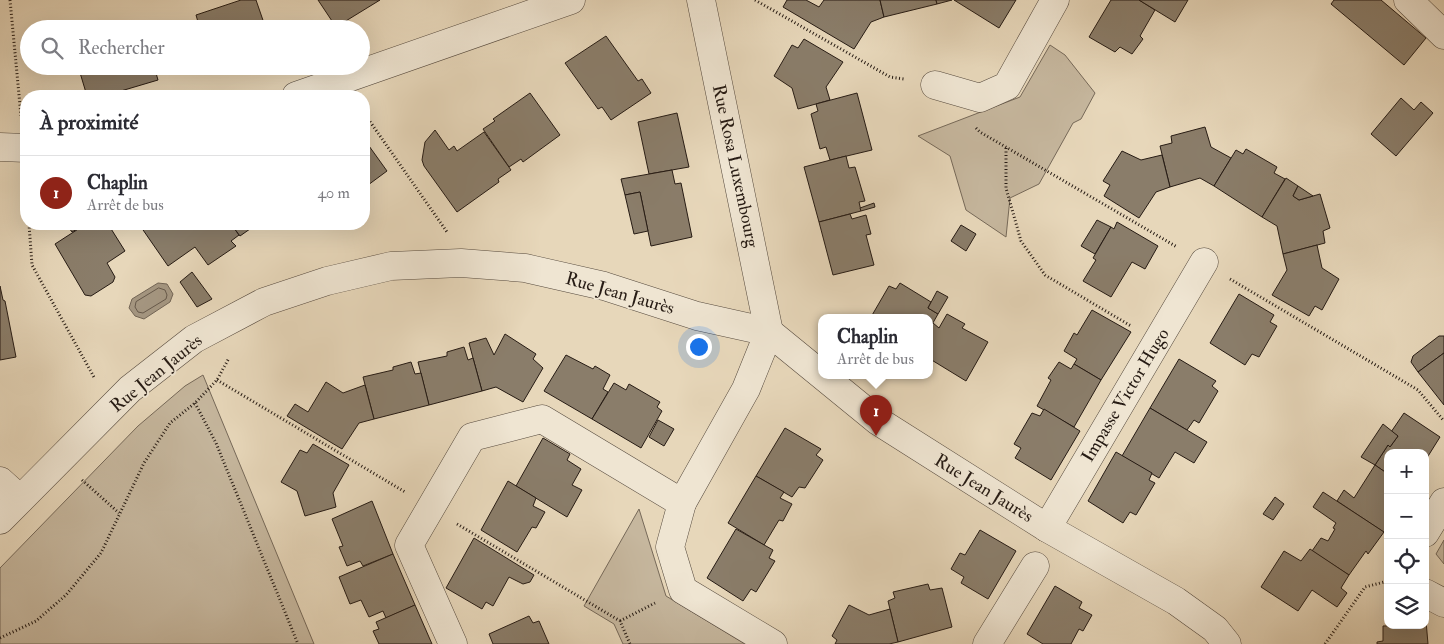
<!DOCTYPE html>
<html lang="fr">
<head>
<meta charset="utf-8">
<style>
  body { margin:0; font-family:"IM FELL Double Pica",serif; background:#f2f2f3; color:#2b2b33 }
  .controls { position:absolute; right:15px; bottom:15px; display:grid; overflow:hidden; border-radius:10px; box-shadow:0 5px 20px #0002 }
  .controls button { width:45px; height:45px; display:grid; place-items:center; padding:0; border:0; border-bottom:1px solid #e1e1e2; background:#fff; color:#2b2b33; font:25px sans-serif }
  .you { position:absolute; left:698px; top:346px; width:18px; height:18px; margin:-12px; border:4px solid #fff; border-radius:50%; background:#1a73e8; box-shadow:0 0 0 8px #1a73e833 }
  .badge { display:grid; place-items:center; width:32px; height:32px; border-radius:50%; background:#8f2418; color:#fff; font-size:16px; font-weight:700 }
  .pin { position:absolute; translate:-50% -41px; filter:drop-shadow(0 1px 2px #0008) }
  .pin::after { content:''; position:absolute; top:26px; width:18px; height:15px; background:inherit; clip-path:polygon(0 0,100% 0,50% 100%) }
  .popup { position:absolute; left:818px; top:314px; width:115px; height:65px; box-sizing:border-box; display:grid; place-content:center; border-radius:10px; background:#fff; filter:drop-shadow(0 1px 4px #0005); font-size:16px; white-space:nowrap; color:#7c7c81 }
  .popup b { font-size:19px; color:#2b2b33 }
  .popup::after { content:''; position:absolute; left:50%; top:100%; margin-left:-10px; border:10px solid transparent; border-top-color:#fff }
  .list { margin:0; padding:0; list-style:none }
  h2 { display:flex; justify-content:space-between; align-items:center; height:65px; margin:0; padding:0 20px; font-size:21px }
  h2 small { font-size:16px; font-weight:400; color:#7c7c81 }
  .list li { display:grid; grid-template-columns:32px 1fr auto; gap:15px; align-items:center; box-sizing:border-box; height:75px; padding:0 20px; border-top:1px solid #e1e1e2 }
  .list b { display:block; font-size:19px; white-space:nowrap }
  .list p { margin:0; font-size:16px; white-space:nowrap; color:#7c7c81 }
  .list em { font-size:16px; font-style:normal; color:#7c7c81 }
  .icon { flex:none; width:28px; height:28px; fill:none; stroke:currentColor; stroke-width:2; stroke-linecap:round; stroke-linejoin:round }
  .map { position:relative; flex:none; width:1444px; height:644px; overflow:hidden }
  .search { position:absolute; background:#fff; box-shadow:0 5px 20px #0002; left:20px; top:20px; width:350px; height:55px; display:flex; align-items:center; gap:12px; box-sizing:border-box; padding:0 18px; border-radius:28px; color:#7c7c81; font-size:19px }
  .panel { position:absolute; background:#fff; box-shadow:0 5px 20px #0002; left:20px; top:90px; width:350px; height:140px; border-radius:20px }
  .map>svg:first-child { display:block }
  .green { fill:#c6b79e; stroke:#766959 }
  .water { fill:#a59782; stroke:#726556 }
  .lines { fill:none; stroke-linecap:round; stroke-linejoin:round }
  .shore { stroke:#66594b; stroke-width:1 }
  .building { fill:#8a7d6a; stroke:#261b14 }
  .street-casing { stroke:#564a3e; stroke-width:29 }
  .path { stroke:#261b14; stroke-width:3; stroke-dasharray:1 2.5; stroke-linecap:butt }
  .street { stroke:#efe5d2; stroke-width:28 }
  .labels { text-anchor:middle; stroke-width:4; stroke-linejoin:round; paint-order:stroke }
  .street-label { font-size:18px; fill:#261b14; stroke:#efe5d2 }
</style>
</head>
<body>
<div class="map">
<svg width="1444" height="644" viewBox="0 0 1444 644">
  <rect width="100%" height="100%" fill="#e7d7ba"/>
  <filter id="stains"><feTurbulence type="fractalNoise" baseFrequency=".004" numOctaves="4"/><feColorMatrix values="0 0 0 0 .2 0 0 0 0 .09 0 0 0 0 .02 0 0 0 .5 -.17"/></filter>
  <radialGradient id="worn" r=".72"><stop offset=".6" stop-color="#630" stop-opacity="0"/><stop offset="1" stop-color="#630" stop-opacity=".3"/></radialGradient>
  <g class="green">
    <polygon points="1050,45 1065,55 1095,93 1081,119 1073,123 1039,184 1010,198 1006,237 966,210 950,156 918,136 1020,97"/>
    <polygon points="203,375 314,644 0,644 0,568 138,426 185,386"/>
    <polygon points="639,509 666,596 745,644 623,644 614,624 584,606"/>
    <polygon points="1444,540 1444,564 1436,554"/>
  </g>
  <polygon class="water" points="158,283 167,284 173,294 170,302 144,319 135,316 129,308 132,299"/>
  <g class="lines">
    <polygon class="shore" points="159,288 165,290 167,295 166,299 143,313 138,312 135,307 136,302"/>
  </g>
  <g class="building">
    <polygon points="241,0 256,0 266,29 200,29 196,15"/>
    <polygon points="318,0 380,0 336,27"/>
    <polygon points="787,0 806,0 819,7 824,0 880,0 884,17 871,22 854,49 783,7"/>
    <polygon points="880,0 936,0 937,4 884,17"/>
    <polygon points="936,0 952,0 937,4"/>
    <polygon points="954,0 1016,0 999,28"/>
    <polygon points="1111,0 1139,0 1155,10 1140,36 1143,39 1132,54 1120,47 1115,52 1089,37"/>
    <polygon points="1139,0 1188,0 1175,22"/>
    <polygon points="1334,0 1381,0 1426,38 1404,65 1331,4"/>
    <polygon points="606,36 638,81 642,79 651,93 611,120 602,107 598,109 565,63"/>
    <polygon points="804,39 843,62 826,87 830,100 798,109 792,88 774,76 792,45 798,48"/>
    <polygon points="78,66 154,66 158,80 104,96 87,96"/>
    <polygon points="530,93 560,135 523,162 521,159 509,167 483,129 495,121 493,119"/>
    <polygon points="857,93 872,150 830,160 826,147 820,149 811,114 818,111 816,104"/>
    <polygon points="1401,98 1414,110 1421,102 1433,113 1396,156 1371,134"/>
    <polygon points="677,113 689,167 649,174 638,122"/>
    <polygon points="1205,127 1211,147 1231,158 1214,186 1200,178 1170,187 1160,146 1172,143 1171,136"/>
    <polygon points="435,130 449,150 454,146 457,151 484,132 511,170 498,179 499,182 457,212 424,166 422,160 425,142"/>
    <polygon points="364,139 387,171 364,188"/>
    <polygon points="1246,149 1277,167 1274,173 1285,179 1262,217 1214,186 1236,150 1243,154"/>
    <polygon points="1122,151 1141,160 1162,155 1170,187 1156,192 1139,218 1104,196 1110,185 1103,181"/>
    <polygon points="846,156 849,168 855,167 865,201 859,202 861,211 819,222 804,167"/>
    <polygon points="672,170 675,184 681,183 692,237 651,246 640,192 625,195 621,179"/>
    <polygon points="1286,178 1298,186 1293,196 1299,200 1320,194 1330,228 1323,231 1325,243 1283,254 1277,226 1262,217"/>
    <polygon points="1298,186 1313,196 1299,200 1293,196"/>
    <polygon points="640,192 648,231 634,234 625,195"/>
    <polygon points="874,203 875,207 861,211 860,208"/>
    <polygon points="850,214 852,219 866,215 871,234 866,235 874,265 833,275 819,222"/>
    <polygon points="1097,220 1111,227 1095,254 1081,246"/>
    <polygon points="1117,222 1158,246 1145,269 1132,262 1111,297 1083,281 1096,260 1093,258 1111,227 1114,229"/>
    <polygon points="75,224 86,224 72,232 69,228"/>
    <polygon points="86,224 108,224 125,251 107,263 115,277 113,282 91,296 85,295 55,244"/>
    <polygon points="146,224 231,224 239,235 231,241 236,246 208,265 195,247 168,266 141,227"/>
    <polygon points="231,224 257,224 240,236"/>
    <polygon points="961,225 976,234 966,251 951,241"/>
    <polygon points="1317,245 1322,268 1339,279 1322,310 1315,306 1309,316 1272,295 1287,270 1283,254"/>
    <polygon points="192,272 212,299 197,307 180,282"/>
    <polygon points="900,283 931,302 928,308 938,314 930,328 930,317 871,317 889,286 896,289"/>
    <polygon points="0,286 3,300 5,301 16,357 0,360"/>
    <polygon points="937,291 948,297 938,314 928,308"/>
    <polygon points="1239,294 1274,315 1270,322 1277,326 1259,357 1252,354 1245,365 1210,343"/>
    <polygon points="1092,310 1131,332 1101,380 1074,364 1077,359 1064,351 1074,333 1077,335"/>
    <polygon points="947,314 965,324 962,328 988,342 966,381 930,359 930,328 933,323 939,328"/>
    <polygon points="505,334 536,354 533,359 543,368 523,402 496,387 482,391 473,358 469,343 486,338 494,355"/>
    <polygon points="1439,336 1444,336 1444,353 1418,372 1411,362 1413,356"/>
    <polygon points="464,347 468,360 473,358 482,391 429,405 418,362 447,356 447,352"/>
    <polygon points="1444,353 1444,405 1418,372"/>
    <polygon points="566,355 593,369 595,366 610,375 603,389 608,392 592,419 544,391"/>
    <polygon points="1179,359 1216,381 1212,386 1218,391 1199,423 1194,420 1187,430 1150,408"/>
    <polygon points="411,362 415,374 421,373 429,405 374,419 363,377 393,370 393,367"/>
    <polygon points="1059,362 1071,369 1074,364 1101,380 1074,427 1037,406 1051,380 1048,378"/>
    <polygon points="326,382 343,393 365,385 374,419 359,423 342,449 287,416 295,404 308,412"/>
    <polygon points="614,383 626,390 629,384 660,402 657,407 662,411 641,448 592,419"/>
    <polygon points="1150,408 1207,442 1194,463 1175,452 1159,478 1122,456"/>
    <polygon points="1044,409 1080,431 1051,480 1015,458 1021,448 1014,444 1032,413 1040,416"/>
    <polygon points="1404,413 1440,437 1425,461 1425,453 1388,453 1388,474 1375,465 1388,445 1390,447 1398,436 1391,432"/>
    <polygon points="658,420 674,429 664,446 649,437"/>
    <polygon points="1383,424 1398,436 1390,447 1388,445 1375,465 1361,457"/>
    <polygon points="785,428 821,449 816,455 823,460 805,488 799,487 792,497 756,476"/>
    <polygon points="543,438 570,454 567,460 581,469 572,485 582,490 567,517 516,486"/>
    <polygon points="313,444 349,465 333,493 336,507 305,516 297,491 281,482 300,450 307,453"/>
    <polygon points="1116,452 1152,473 1149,480 1155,483 1136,515 1130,512 1123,523 1088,501"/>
    <polygon points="1375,465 1388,474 1388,535 1337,501 1344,490 1354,498"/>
    <polygon points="756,476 784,492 780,498 792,504 783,521 779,520 764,545 728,523"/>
    <polygon points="508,481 536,498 533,506 545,512 536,528 532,527 517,552 481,530"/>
    <polygon points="1323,492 1384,532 1368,554 1366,551 1349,575 1312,551 1321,538 1328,541 1335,529 1333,528 1336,523 1313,507"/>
    <polygon points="1275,497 1284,504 1273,520 1263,514"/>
    <polygon points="372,501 393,554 363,566 360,561 347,566 339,547 343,546 332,519"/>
    <polygon points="736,529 773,550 769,558 775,561 756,592 751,589 743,601 707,578"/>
    <polygon points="980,530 1016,551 988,599 961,583 964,577 951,569 960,553 965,555"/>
    <polygon points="474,538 534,575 530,582 523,584 509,577 493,606 486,602 482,609 446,588"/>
    <polygon points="1310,549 1349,575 1341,588 1347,593 1337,607 1312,590 1298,611 1261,587 1284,551 1301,561"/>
    <polygon points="393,554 415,605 386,618 383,611 369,617 361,600 350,604 339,577"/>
    <polygon points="928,584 930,590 942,588 952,627 898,642 888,601 895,598 893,592"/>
    <polygon points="1055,586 1082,602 1079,608 1092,615 1083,631 1079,629 1071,644 1043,644 1027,634"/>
    <polygon points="415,605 432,644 379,644 373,631 379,629 376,622"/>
    <polygon points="849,605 869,615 890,609 898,642 889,644 835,644 837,640 832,636"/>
    <polygon points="1425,609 1428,644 1377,644 1377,642 1383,641 1383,626 1425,625"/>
    <polygon points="529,616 533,623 539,621 549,644 493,644 489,634"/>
  </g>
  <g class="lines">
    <defs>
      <g id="street">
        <polyline points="701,0 769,332 746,389 682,503 670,547 683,590 773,644"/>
        <polyline points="1408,0 1444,35"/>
        <polyline points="935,85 980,98 1007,86 1055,0"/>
        <polyline points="296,96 571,0"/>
        <polyline points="0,147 26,148"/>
        <polyline points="0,481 20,499"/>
        <polyline points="0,520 130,389 194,339 264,302 327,281 391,266 461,263 525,268 604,286 697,316 769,332 878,421 1047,528 1176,601 1215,629 1227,644"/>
        <polyline points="1047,528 1204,262"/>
        <polyline points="1425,533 1444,502"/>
        <polyline points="1425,593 1444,603"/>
        <polyline points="453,644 409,545 472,437 542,419 682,503"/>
        <polyline points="987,644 1035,566"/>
      </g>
    </defs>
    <use href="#street" class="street-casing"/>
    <g class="path">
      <polyline points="10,0 21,116"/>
      <polyline points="755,0 890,77 904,79"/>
      <polyline points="364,113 447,232"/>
      <polyline points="976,128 980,132 1177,247"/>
      <polyline points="1006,148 1006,188 1021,241 1045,275 1131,326"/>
      <polyline points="29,224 32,265 95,379"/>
      <polyline points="1230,279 1418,390 1444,421"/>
      <polyline points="217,380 405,492"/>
      <polyline points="195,403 216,443 298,644"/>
      <polyline points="82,480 119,513"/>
      <polyline points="457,524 620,621 630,644"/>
      <polyline points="620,621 655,603"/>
      <polyline points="0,638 36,621 66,595 101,553 144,463 170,423 195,403 217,380 229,358"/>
      <polyline points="1325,644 1365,587 1388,581"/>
    </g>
    <use href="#street" class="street"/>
  </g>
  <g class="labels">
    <g class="street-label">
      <text transform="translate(736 166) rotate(78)" y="6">Rue Rosa Luxembourg</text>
      <text transform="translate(620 293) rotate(16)" y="6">Rue Jean Jaurès</text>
      <text transform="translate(156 373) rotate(-39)" y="6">Rue Jean Jaurès</text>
      <text transform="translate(1125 395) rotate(-59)" y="6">Impasse Victor Hugo</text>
      <text transform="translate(984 488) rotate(32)" y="6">Rue Jean Jaurès</text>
    </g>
  </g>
  <rect width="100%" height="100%" filter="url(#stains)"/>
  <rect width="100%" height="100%" fill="url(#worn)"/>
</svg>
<div class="controls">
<button>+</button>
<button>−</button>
<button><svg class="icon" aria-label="locate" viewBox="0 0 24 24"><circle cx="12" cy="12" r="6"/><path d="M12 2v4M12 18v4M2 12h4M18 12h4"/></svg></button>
<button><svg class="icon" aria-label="layers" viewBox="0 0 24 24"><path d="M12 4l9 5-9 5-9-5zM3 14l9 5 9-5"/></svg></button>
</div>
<div class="you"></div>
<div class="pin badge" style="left:876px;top:436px">1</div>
<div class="popup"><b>Chaplin</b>Arrêt de bus</div>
<div class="search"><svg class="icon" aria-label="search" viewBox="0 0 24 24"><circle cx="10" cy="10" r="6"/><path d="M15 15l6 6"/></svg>Rechercher</div>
<section class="panel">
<h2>À proximité<small></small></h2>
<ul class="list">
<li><span class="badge">1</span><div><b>Chaplin</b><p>Arrêt de bus</p></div><em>40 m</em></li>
</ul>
</section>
</div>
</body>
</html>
